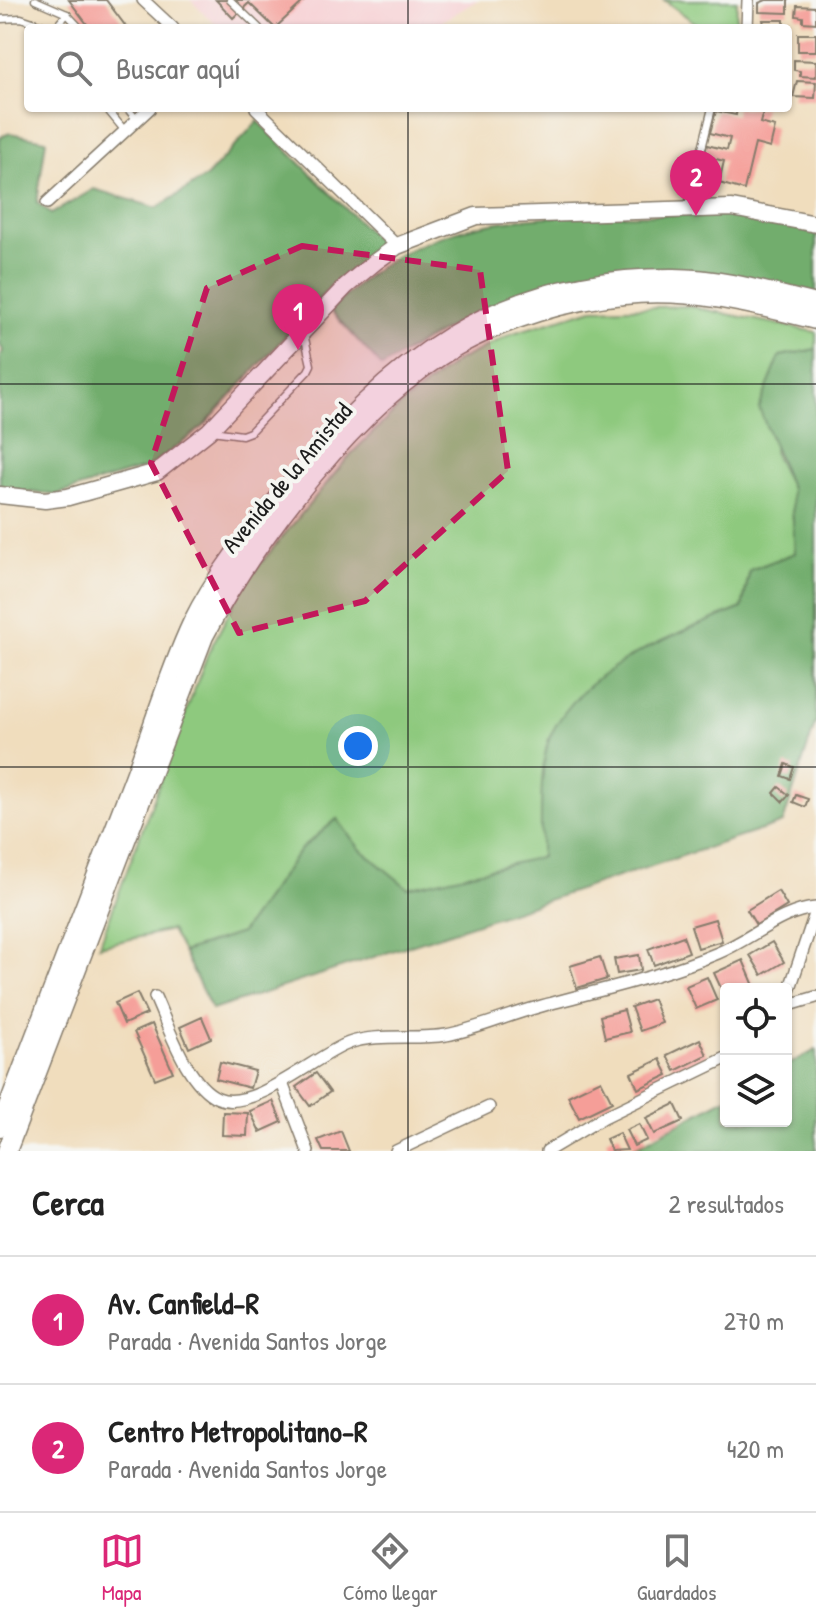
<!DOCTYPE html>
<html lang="es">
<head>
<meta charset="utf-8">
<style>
  body { margin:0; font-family:"Patrick Hand",sans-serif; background:#f6f6f6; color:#222 }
  .controls { position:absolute; right:24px; bottom:24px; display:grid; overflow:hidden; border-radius:8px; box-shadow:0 2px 6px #0004 }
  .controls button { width:72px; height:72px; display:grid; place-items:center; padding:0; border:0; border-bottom:2px solid #e0e0e0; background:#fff; color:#222; font:40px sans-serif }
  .you { position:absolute; left:358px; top:746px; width:28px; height:28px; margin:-20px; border:6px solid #fff; border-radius:50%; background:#1a73e8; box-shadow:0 0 0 12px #1a73e833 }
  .badge { display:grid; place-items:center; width:52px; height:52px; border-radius:50%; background:#db2777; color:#fff; font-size:26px; font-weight:700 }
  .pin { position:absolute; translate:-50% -66px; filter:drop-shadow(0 2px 4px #0008) }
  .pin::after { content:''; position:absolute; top:42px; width:28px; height:24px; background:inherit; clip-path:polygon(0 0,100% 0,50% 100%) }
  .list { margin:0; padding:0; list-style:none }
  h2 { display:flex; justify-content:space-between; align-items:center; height:104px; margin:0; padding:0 32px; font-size:34px }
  h2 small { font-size:26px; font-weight:400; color:#767676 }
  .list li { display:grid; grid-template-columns:52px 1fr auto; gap:24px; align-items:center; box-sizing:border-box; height:128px; padding:0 32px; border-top:2px solid #e0e0e0 }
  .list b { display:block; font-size:30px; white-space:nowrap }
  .list p { margin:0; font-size:26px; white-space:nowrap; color:#767676 }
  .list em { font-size:26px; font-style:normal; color:#767676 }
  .icon { flex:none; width:44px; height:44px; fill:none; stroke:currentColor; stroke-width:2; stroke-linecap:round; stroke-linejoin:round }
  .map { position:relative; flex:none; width:816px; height:1151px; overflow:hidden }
  .search { position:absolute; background:#fff; box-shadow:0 2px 6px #0004; left:24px; right:24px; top:24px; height:88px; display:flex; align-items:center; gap:20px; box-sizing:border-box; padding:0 28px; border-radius:8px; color:#767676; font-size:30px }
  .sheet { height:360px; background:#fff }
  nav { display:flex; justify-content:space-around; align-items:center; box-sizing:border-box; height:112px; border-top:2px solid #e0e0e0; background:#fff; font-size:22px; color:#767676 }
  nav a { display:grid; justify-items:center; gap:4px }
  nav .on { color:#db2777 }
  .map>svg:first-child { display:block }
  .built { fill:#f7cfd3 }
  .green { fill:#8ec97e; stroke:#55724d; stroke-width:2 }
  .forest { fill:#72ad6d; stroke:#476444; stroke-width:2 }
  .building { fill:#f59e98 }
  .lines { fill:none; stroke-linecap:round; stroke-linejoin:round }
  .lane-casing { stroke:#867c6c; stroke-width:9 }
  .street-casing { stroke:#867c6c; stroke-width:14 }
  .secondary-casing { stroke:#867c6c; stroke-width:19 }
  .primary-casing { stroke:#867c6c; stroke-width:21 }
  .lane { stroke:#fff; stroke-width:6 }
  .street { stroke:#fff; stroke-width:11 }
  .secondary { stroke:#fff; stroke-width:16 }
  .primary { stroke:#fff; stroke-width:18 }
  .marked { fill:#c2185b; fill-opacity:0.2; stroke:#c2185b; stroke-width:6; stroke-dasharray:16 10; stroke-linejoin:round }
  .grid { fill:none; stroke:#1c1c1c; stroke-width:2; stroke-opacity:0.55 }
  .labels { text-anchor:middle; stroke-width:8; stroke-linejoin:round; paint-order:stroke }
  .street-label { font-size:24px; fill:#1c1c1c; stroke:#f6f6f2 }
</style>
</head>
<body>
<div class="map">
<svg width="816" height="1151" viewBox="0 0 816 1151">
  <rect width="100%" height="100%" fill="#f6f6f2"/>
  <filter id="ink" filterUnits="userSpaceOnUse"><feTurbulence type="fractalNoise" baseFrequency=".0125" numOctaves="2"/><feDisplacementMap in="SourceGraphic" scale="16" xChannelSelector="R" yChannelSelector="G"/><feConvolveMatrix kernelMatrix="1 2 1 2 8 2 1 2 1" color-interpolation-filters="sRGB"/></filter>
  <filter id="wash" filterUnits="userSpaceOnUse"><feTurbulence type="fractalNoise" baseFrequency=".006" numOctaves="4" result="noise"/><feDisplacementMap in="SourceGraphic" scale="32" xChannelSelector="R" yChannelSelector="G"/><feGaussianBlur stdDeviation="1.8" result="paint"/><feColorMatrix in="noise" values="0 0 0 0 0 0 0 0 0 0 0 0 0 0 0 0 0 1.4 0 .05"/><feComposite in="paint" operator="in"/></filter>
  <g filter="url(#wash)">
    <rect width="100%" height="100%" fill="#f0ddbd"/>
    <polygon class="built" points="190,0 478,0 431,28 219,28"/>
    <g class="green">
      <polygon points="664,0 737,0 736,28 702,28"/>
      <polygon points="688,306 816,332 816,349 780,356 774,453 791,489 795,553 750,570 742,608 677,634 550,736 542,794 541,857 408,889 360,849 337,819 301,849 241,933 183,952 171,930 99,946 208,653 245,582 351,454 402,404 455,362 513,333 593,309"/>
    </g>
    <g class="forest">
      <polygon points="258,121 383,246 331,286 203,427 151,466 56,495 0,489 0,357 3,351 0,344 0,137 10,133 46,140 37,202 51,214 94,189 157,208 207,176"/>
      <path d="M677,214L748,216L816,232V296C634,245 539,267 382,367L330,310C346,296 362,278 381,266C472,206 573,217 677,214Z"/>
      <path d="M816,349V721L783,823L212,1010L183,952L241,933L301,849L337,819L360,849L408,888L541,857C541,827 539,759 551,734C586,664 674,635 742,608L750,570L795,553L791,489L759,408L780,356Z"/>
      <polygon points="816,1050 816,1151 628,1151 726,1098 726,1121 786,1121 786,1066"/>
    </g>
    <g id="blocks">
      <g class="building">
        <polygon points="69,0 106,0 127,28 90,28"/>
        <polygon points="216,0 305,0 275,28 249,3 233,18"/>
        <polygon points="766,0 788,0 788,13 759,12 759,3"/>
        <polygon points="797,6 816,7 816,23 803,22 803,17 796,16"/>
        <polygon points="763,20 784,20 784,28 765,28"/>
        <rect x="798" y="34" width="18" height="17"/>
        <polygon points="794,60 816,61 816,77 800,76 800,71 794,70"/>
        <polygon points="797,81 816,82 815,98 793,97"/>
        <polygon points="737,108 764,108 760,123 775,127 770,148 755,144 744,190 719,183 724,161 704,156 707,145 727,150 730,138 710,133 716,111 736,115"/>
        <polygon points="786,764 794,767 790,779 782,776"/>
        <polygon points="779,787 789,795 783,802 774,793"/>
        <polygon points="796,795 808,799 805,807 793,802"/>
        <polygon points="778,891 787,906 756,925 747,910"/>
        <polygon points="715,919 722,941 698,948 691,926"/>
        <polygon points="683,936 689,952 654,965 648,949"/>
        <polygon points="772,942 784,962 762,975 750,955"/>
        <polygon points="639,955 641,970 617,974 614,959"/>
        <polygon points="600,957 607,979 577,988 570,966"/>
        <polygon points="743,960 755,988 726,989 726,999 714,973"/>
        <polygon points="707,977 717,1000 696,1009 686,986"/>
        <polygon points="137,993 147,1014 124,1024 115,1003"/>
        <polygon points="653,999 662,1023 640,1031 631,1007"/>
        <polygon points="624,1010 630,1032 605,1038 600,1016"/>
        <polygon points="202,1017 211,1038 189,1048 180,1027"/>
        <polygon points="152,1024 173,1072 155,1079 134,1032"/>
        <polygon points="700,1039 707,1055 675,1071 667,1055"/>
        <polygon points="660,1059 668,1075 638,1089 631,1073"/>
        <polygon points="220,1062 255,1071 250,1088 216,1079"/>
        <polygon points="316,1073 330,1092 310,1106 296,1087"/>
        <polygon points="601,1080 612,1102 579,1118 568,1096"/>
        <polygon points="273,1101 282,1122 260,1132 250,1111"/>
        <polygon points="675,1104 683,1121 654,1134 646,1118"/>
        <polygon points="223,1112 248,1113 247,1136 222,1135"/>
        <polygon points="639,1124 647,1140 634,1146 626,1130"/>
        <polygon points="341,1131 349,1151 323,1151 318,1140"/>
        <polygon points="619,1133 627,1150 611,1151 606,1139"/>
      </g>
    </g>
  </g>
  <g filter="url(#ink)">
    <use href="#blocks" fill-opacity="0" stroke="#867c6c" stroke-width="2"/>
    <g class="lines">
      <defs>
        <g id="lane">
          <polyline points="35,0 67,14 80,28"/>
          <polyline points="230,0 259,28"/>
          <polyline points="0,19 21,18 51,28"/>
          <polyline points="55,28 67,14"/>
          <polyline points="106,108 125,131"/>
          <polyline points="127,108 137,120"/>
          <polyline points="687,209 712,108"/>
          <polyline points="212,431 242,435 250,432 308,371 311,365 304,334"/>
        </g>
        <g id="street">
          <polyline points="143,0 173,28"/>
          <polyline points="747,28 748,0"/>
          <polyline points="256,108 397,246"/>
          <polyline points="47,203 150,108"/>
          <path d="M155,997C168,1025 187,1085 218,1098C253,1113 316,1055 349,1043C378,1033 415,1040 446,1035C477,1029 508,1015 538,1007C598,990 661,977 718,953C752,939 780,911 816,908"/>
          <polyline points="786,1000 816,911"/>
          <polyline points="786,1006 816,997"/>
          <polyline points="282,1083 308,1151"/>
          <polyline points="396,1151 489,1107"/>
          <polyline points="547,1151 604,1117 726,1058"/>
        </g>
        <polyline id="secondary" points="0,495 45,500 68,497 157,472 209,431 346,286 375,262 397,246 476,216 732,208 816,224"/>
        <g id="primary">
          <path d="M0,1127C44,1013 88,898 132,783C152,731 168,674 192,623C215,576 249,534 282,494C389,361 495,277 674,278C722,278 770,293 816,304"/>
          <path d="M7,1151L204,636C256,537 359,402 457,346C508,318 567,300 624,295C690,288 753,304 816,320"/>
        </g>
      </defs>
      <use href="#lane" class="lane-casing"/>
      <use href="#street" class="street-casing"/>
      <use href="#secondary" class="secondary-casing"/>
      <use href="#primary" class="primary-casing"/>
      <use href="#lane" class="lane"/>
      <use href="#street" class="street"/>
      <use href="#secondary" class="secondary"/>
      <use href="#primary" class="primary"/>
    </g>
  </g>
  <path class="marked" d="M302,246L480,270L508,471L365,601L239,633L151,463L207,288Z"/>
  <path class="grid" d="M408,0V28M408,108V1151M0,384H816M0,767H816"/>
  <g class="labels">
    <g class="street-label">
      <text transform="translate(287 478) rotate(-50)" y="8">Avenida de la Amistad</text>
    </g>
  </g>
</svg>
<div class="controls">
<button><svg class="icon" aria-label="locate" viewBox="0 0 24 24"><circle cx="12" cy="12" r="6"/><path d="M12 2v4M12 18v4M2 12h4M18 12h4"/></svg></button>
<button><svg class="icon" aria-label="layers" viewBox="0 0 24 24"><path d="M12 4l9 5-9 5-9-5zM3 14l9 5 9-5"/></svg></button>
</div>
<div class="you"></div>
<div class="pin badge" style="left:298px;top:350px">1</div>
<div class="pin badge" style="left:696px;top:216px">2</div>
<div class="search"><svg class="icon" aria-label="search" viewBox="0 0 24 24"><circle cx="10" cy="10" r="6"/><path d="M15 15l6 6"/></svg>Buscar aquí</div>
</div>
<section class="sheet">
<h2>Cerca<small>2 resultados</small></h2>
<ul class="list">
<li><span class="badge">1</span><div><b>Av. Canfield-R</b><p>Parada · Avenida Santos Jorge</p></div><em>270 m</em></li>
<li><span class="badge">2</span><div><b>Centro Metropolitano-R</b><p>Parada · Avenida Santos Jorge</p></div><em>420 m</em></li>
</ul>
</section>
<nav>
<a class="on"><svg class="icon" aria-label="map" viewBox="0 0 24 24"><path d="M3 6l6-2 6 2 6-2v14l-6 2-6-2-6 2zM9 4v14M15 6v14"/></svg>Mapa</a>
<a><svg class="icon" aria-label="directions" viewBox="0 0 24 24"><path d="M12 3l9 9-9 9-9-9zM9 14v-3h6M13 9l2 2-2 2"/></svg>Cómo llegar</a>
<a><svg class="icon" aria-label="saved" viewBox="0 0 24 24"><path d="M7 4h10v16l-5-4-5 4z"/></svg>Guardados</a>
</nav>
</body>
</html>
